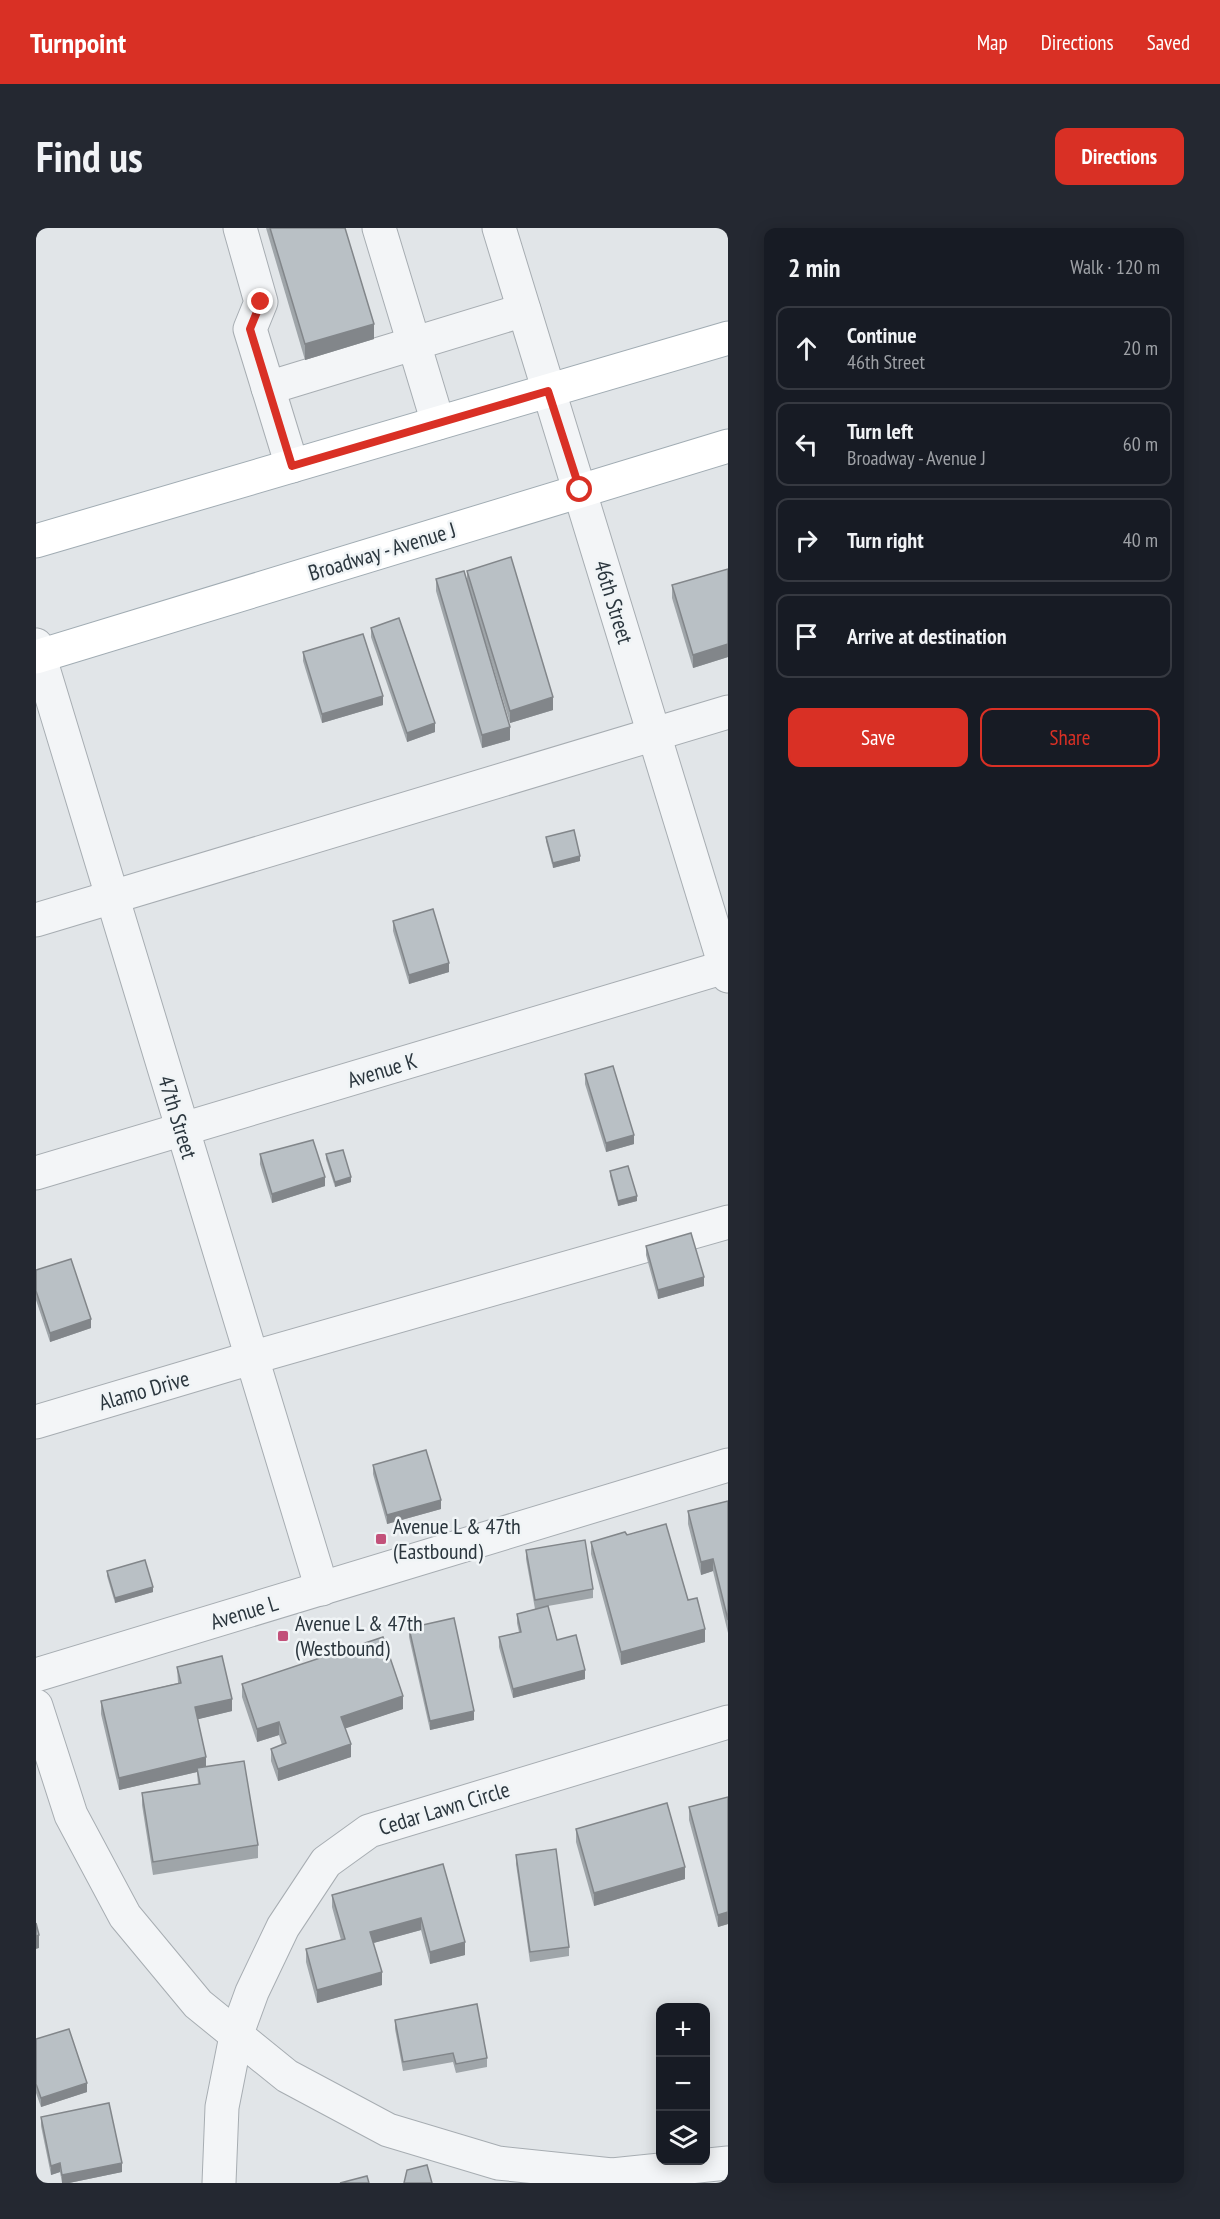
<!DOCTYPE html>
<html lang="en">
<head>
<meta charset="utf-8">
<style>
  body { margin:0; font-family:"PT Sans Narrow",sans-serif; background:#242831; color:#f1f3f6 }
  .controls { position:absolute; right:18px; bottom:18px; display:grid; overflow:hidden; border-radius:12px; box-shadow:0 3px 15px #0003 }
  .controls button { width:54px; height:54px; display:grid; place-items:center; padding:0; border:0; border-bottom:2px solid #363941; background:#171b24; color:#f1f3f6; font:30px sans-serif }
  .stop { position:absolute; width:18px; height:18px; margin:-14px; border:4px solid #d93025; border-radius:50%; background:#fff }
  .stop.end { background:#d93025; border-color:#fff; box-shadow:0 2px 6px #0008 }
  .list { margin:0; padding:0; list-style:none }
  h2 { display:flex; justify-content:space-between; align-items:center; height:78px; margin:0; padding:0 24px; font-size:26px }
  h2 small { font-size:20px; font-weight:400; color:#9ea1a6 }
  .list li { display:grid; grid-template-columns:39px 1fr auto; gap:18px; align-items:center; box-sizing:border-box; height:84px; margin:0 12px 12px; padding:0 12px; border:2px solid #363941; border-radius:12px }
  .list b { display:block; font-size:22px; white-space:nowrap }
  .list p { margin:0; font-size:20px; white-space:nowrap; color:#9ea1a6 }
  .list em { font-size:20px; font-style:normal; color:#9ea1a6 }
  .actions { display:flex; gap:12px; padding:18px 24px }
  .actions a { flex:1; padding:14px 0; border:2px solid #d93025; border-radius:12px; text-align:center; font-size:21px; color:#d93025 }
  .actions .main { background:#d93025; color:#fff }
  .icon { flex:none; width:33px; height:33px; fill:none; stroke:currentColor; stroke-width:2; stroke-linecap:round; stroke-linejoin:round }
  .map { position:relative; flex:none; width:692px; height:1955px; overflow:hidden; border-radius:12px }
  header { display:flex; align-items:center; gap:36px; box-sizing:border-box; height:84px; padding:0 30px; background:#d93025; color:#fff }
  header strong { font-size:28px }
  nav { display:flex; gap:33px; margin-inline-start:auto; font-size:21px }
  .intro { display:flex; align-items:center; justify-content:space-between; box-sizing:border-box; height:144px; padding:0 36px }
  h1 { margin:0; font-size:42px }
  .button { padding:15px 27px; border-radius:12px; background:#d93025; color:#fff; font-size:21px; font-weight:700 }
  main { display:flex; gap:36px; padding:0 36px }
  aside { flex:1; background:#171b24; border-radius:12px; box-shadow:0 3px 15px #0003 }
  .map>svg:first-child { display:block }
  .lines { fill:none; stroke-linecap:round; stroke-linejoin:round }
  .minor-casing { stroke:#a7adb2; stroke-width:35 }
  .major-casing { stroke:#a1acb3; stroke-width:35 }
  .minor { stroke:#f3f5f7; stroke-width:33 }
  .major { stroke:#fff; stroke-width:33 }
  .wall { fill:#9fa5a9 }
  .shaded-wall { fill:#82868a }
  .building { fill:#b9c0c5; stroke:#82868a; stroke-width:1.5 }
  .route { stroke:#d93025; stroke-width:8 }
  .poi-dot { fill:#c2517a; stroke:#f0f4f6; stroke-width:2 }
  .labels { text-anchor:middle; stroke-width:5; stroke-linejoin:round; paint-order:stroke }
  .street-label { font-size:22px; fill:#2b363e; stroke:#f0f4f6 }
  .poi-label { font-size:22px; fill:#2b363e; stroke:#f0f4f6; text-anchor:start }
</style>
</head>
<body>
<header>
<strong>Turnpoint</strong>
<nav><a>Map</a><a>Directions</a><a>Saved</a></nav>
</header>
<div class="intro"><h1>Find us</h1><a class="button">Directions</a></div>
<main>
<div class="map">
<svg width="692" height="1955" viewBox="0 0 692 1955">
  <rect width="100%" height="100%" fill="#e1e5e8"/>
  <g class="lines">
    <defs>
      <g id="minor">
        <polyline points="204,0 225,74 214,101 256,238"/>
        <polyline points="343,0 402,195"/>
        <polyline points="463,0 692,748"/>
        <polyline points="232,160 488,82"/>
        <polyline points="0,417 286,1361"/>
        <polyline points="0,692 692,484"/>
        <polyline points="0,945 692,738"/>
        <polyline points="0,1194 215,1130 692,994"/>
        <polyline points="0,1447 692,1237"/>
        <polyline points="0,1478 35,1587 89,1688 162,1776 251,1848 352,1902 462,1935 576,1947 692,1935"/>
        <polyline points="183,1955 186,1879 200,1808 216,1764 247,1699 290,1634 333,1603 692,1494"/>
      </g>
      <g id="major">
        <polyline points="0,313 692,110"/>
        <polyline points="0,429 692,218"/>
      </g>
    </defs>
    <use href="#minor" class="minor-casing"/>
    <use href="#major" class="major-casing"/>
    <use href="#minor" class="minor"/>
    <use href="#major" class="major"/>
  </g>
  <g class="wall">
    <polygon points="230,0 309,0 338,111 269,132"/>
    <polygon points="692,341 692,429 657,440 636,370 636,357"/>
    <polygon points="431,343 517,482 474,495 449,413 474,512 446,520 400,363 400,351 431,354"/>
    <polygon points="335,400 399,504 371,514 335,409"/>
    <polygon points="267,424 347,477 286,495 267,433"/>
    <polygon points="510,609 544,633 517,640 510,613"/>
    <polygon points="357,693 413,744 373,756 357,703"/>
    <polygon points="549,846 598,916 570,924 549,856"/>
    <polygon points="224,926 289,958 236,975 224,936"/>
    <polygon points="290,926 315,954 299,959 290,931"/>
    <polygon points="574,943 601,973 582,978 574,948"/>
    <polygon points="610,1018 668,1058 622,1071 610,1027"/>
    <polygon points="0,1042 55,1100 14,1114 0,1072"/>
    <polygon points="337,1237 405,1281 351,1296 337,1246"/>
    <polygon points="692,1273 692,1405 677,1343 665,1347 652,1296 652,1283"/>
    <polygon points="591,1307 652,1372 669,1414 585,1437 555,1326 555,1314"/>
    <polygon points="490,1322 557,1361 557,1370 512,1378 521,1412 549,1451 477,1470 463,1419 463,1409 483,1404 481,1395 481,1386 499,1381 490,1331"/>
    <polygon points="71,1343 117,1364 79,1375 71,1348"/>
    <polygon points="373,1400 438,1492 394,1502 373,1409"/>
    <polygon points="141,1439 196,1483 162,1491 170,1539 222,1617 222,1630 117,1647 106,1577 106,1565 162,1556 161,1544 83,1562 65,1486 65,1473 142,1455"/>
    <polygon points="206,1456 367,1481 309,1500 315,1529 242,1553 235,1533 235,1521 246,1517 243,1507 221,1514 206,1469"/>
    <polygon points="692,1569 692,1696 682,1699 653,1592 653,1579"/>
    <polygon points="540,1601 649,1651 558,1678 540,1614"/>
    <polygon points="480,1627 533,1719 533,1728 494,1734 480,1636"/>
    <polygon points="407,1636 429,1727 394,1736 385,1702 337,1715 346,1757 281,1775 270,1734 270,1721 305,1712 296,1679 296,1667"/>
    <polygon points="359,1792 451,1830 451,1839 420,1845 417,1834 367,1843 359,1801"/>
    <polygon points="0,1811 51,1864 5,1879 0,1865"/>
    <polygon points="5,1889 86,1944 33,1955 26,1955 24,1944 15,1947 5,1898"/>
  </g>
  <g class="shaded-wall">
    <polygon points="338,96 338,111 269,132 269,116"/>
    <polygon points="692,416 692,429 657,440 657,427"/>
    <polygon points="347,468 347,477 286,495 286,486"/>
    <polygon points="517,469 517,482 474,495 474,483"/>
    <polygon points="399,495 399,504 371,514 371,505"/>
    <polygon points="474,499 474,512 446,520 446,507"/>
    <polygon points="544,628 544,633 517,640 517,635"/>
    <polygon points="413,735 413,744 373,756 373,747"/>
    <polygon points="598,907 598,916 570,924 570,915"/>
    <polygon points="289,949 289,958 236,975 236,966"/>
    <polygon points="315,949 315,954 299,959 299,954"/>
    <polygon points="601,968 601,973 582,978 582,973"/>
    <polygon points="668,1049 668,1058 622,1071 622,1062"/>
    <polygon points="55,1091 55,1100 14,1114 14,1105"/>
    <polygon points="405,1272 405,1281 351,1296 351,1287"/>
    <polygon points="677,1331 677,1343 665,1347 665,1334"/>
    <polygon points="117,1359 117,1364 79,1375 79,1370"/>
    <polygon points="669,1401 669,1414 585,1437 585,1424"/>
    <polygon points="549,1442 549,1451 477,1470 477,1461"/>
    <polygon points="367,1468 367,1481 305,1502 305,1489"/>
    <polygon points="196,1471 196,1483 159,1492 159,1479"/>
    <polygon points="438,1483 438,1492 394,1502 394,1493"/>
    <polygon points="243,1494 243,1507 221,1514 221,1501"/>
    <polygon points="315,1516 315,1529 242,1553 242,1541"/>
    <polygon points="170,1529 170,1542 161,1540 161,1544 83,1562 83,1550"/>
    <polygon points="649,1639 649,1651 558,1678 558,1665"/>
    <polygon points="692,1684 692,1696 682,1699 682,1687"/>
    <polygon points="385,1690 385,1702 334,1716 334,1704"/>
    <polygon points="3,1707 3,1720 0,1721 0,1708"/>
    <polygon points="429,1714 429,1727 394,1736 394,1724"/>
    <polygon points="346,1744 346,1757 281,1775 281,1762"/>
    <polygon points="51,1855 51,1864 5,1879 5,1870"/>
    <polygon points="24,1935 24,1944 15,1947 15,1938"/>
    <polygon points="86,1935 86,1944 33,1955 26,1955 26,1947"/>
  </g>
  <g class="building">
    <polygon points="234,0 309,0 338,96 269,116"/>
    <polygon points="475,329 517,469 474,483 431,343"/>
    <polygon points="692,341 692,416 657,427 636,357"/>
    <polygon points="428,343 474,499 446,507 400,351"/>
    <polygon points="363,390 399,495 371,505 335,400"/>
    <polygon points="327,406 347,468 286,486 267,424"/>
    <polygon points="538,602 544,628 517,635 510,609"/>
    <polygon points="397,681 413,735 373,747 357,693"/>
    <polygon points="577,838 598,907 570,915 549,846"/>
    <polygon points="277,912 289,949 236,966 224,926"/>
    <polygon points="307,922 315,949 299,954 290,926"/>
    <polygon points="592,938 601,968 582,973 574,943"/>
    <polygon points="655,1005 668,1049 622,1062 610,1018"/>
    <polygon points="35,1031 55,1091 14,1105 0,1063 0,1042"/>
    <polygon points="390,1222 405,1272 351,1287 337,1237"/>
    <polygon points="692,1273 692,1392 677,1331 665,1334 652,1283"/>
    <polygon points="630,1296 652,1372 661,1370 669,1401 585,1424 555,1314 589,1304 591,1307"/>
    <polygon points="549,1312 557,1361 499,1372 490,1322"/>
    <polygon points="109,1332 117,1359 79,1370 71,1343"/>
    <polygon points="512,1378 521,1412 540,1407 549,1442 477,1461 463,1409 485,1404 481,1386"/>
    <polygon points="418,1390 438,1483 394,1493 373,1400"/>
    <polygon points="347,1409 367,1468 305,1489 315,1516 242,1541 235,1521 250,1515 243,1494 221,1501 206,1456"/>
    <polygon points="186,1428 196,1471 159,1479 170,1529 83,1550 65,1473 145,1455 141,1439"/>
    <polygon points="208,1533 222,1617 117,1634 106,1565 164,1556 161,1540"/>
    <polygon points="692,1569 692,1684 682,1687 653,1579"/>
    <polygon points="631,1575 649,1639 558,1665 540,1601"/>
    <polygon points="520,1621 533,1719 494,1724 480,1627"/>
    <polygon points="407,1636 429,1714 394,1724 385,1690 334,1704 346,1744 281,1762 270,1721 309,1711 296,1667"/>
    <polygon points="0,1695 3,1707 0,1708"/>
    <polygon points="441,1776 451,1830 420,1836 417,1825 367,1834 359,1792"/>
    <polygon points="33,1801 51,1855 5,1870 0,1856 0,1811"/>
    <polygon points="73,1875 86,1935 26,1947 24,1935 15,1938 5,1889"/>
    <polygon points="391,1937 396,1955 368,1955 371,1942"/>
    <polygon points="331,1948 333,1955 304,1955"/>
  </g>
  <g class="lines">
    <polyline class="route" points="225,74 214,101 256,238 512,163 544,262"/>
  </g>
  <g class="poi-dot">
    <rect x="339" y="1305" width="12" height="12" rx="3"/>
    <rect x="241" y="1402" width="12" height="12" rx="3"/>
  </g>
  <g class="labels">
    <g class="street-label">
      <text transform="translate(346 323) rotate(-17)" y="8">Broadway - Avenue J</text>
      <text transform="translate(578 374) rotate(73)" y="8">46th Street</text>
      <text transform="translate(346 842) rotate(-17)" y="8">Avenue K</text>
      <text transform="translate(142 889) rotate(73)" y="8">47th Street</text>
      <text transform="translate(108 1162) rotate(-16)" y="8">Alamo Drive</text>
      <text transform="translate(208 1384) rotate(-17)" y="8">Avenue L</text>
      <text transform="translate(408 1580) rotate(-17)" y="8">Cedar Lawn Circle</text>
    </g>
    <g class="poi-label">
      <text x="357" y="1306">Avenue L &amp; 47th<tspan x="357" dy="25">(Eastbound)</tspan></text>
      <text x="259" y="1403">Avenue L &amp; 47th<tspan x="259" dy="25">(Westbound)</tspan></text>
    </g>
  </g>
</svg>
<div class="controls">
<button>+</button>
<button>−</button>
<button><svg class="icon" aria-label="layers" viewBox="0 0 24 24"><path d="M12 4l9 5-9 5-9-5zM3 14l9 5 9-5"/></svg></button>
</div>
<div class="stop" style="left:544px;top:262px"></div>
<div class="stop end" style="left:225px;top:74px"></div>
</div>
<aside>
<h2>2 min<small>Walk · 120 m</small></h2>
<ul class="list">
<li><svg class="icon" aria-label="ahead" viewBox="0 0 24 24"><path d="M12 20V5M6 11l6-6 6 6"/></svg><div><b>Continue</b><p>46th Street</p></div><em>20 m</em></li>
<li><svg class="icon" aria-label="left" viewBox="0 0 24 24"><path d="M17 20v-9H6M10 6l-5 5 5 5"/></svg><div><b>Turn left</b><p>Broadway - Avenue J</p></div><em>60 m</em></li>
<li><svg class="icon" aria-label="right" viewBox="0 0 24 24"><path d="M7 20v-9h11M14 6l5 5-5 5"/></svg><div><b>Turn right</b></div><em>40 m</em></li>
<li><svg class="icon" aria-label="arrive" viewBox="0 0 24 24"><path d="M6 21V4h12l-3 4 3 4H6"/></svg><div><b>Arrive at destination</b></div></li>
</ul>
<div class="actions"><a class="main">Save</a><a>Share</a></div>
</aside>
</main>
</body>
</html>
